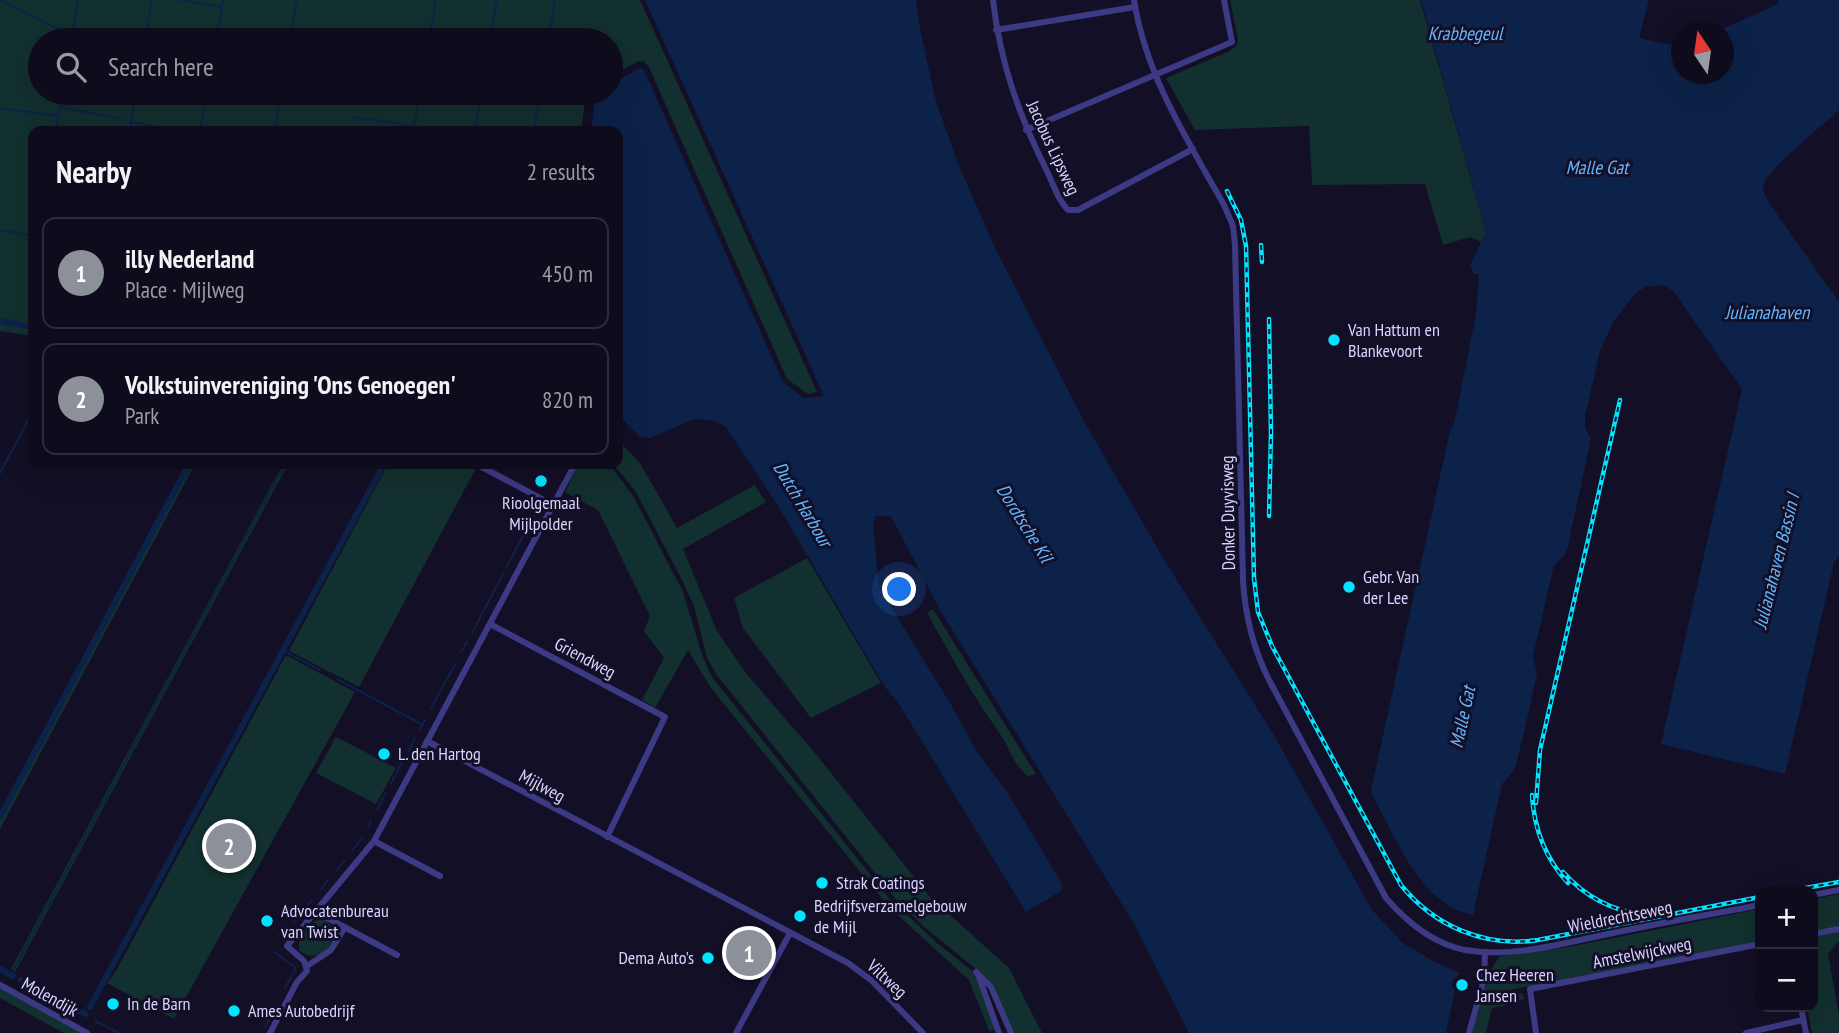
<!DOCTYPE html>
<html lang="en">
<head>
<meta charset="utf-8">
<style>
  body { margin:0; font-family:"PT Sans Narrow",sans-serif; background:#171425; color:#f1f3f6 }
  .controls { position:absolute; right:21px; bottom:21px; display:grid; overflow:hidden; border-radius:14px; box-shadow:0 7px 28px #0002 }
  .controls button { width:63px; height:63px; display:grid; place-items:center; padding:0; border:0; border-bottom:2px solid #2e2b3b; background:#0e0b1c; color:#f1f3f6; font:35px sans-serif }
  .compass { position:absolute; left:1671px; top:21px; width:63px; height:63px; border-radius:50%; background:#0e0b1c; box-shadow:0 7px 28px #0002; rotate:347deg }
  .you { position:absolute; left:900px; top:590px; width:24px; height:24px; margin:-18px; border:5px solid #fff; border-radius:50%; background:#1a73e8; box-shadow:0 0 0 10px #1a73e833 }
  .badge { display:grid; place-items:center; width:46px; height:46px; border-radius:50%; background:#8c9099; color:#fff; font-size:23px; font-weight:700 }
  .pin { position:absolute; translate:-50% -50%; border:4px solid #fff; box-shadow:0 2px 7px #0006 }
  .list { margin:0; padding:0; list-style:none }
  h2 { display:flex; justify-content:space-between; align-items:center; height:91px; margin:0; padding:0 28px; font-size:30px }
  h2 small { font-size:23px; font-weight:400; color:#9b9ba3 }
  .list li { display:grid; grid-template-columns:46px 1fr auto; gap:21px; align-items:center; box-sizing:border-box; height:112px; margin:0 14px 14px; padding:0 14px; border:2px solid #2e2b3b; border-radius:14px }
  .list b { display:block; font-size:26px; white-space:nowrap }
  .list p { margin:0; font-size:23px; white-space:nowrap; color:#9b9ba3 }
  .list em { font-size:23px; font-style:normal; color:#9b9ba3 }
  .icon { flex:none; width:38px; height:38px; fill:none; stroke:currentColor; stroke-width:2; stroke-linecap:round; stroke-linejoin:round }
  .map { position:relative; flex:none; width:1839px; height:1033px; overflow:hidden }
  .search { position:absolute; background:#0e0b1c; box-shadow:0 7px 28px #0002; left:28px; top:28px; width:595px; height:77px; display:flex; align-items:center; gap:18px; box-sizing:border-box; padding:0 24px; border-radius:38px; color:#9b9ba3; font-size:26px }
  .panel { position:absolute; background:#0e0b1c; box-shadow:0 7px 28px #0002; left:28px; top:126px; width:595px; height:343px; border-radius:14px }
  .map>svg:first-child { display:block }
  .green { fill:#12302f }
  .water { fill:#0c2248 }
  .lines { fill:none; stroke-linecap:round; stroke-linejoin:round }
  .stream { stroke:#0c2248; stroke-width:2 }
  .canal { stroke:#0c2248; stroke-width:6 }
  .minor { stroke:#3d3a85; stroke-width:6 }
  .rail-casing { stroke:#00e5ff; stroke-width:4.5 }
  .rail { stroke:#130f26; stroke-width:2; stroke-dasharray:5; stroke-linecap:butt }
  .poi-dot { fill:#00e5ff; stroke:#130f26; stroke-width:2.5 }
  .labels { text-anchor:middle; stroke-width:6; stroke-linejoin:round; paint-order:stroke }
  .street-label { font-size:18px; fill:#d9d4ff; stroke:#130f26 }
  .poi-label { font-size:18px; fill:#d9d4ff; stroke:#130f26; text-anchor:start }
  .water-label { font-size:19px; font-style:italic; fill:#62b6ff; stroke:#130f26 }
</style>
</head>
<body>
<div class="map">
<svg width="1839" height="1033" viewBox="0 0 1839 1033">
  <rect width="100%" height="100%" fill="#130f26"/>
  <g class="green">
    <polygon points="0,0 640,0 817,392 808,394 787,379 648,65 643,61 638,61 611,77 611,40 40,40 40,93 586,93 581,131 33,131 33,336 0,331"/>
    <polygon points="1230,0 1420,0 1486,233 1481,242 1470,237 1443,245 1425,184 1312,185 1309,126 1195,130 1166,78 1230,51 1237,45 1238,39"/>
    <polygon points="618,440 640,463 677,528 755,485 766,502 683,549 717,631 745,672 815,753 930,897 1009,968 1042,1033 1014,1033 994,989 986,977 924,927 894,897 717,675 707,658 694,606 682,580 636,492 613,464 618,464"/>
    <polygon points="186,464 195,464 0,829 0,812"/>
    <polygon points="283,464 288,464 15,972 11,969"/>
    <polygon points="388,464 469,464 475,470 359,687 289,651"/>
    <polygon points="578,464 609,464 634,497 683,592 702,655 712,677 888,897 937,943 976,974 996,1029 990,1031 988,1028 969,980 889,907 711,688 688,650 655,708 642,700 664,658 644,631 650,616 598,510 565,492"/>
    <polygon points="807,558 881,683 811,718 743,628 734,598"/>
    <path d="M933,609L1036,774L1027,776C1010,760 1011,749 998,731C972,694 950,655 928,614V612Z"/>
    <polygon points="286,655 355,692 174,1019 107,983 116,971"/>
    <polygon points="336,737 396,768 376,804 316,773"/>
    <polygon points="1839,894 1839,927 1813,932 1813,899"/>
    <polygon points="1760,909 1760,942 1488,994 1484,991 1492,968 1500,956 1568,947"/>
    <path d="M319,919L325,920L335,929L336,939C326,952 314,963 299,950C297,937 307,925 319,919Z"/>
    <polygon points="1839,932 1839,941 1828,954 1839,1015 1839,1033 1812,1033 1807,1007 1813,1007 1813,937"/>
    <polygon points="0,987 84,1033 64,1033 0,998"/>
    <polygon points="1521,993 1525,999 1514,1001 1514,1004 1492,1008 1486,1033 1472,1033 1481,1002"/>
  </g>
  <g class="water">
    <polygon points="645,0 916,0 920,29 936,101 957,161 996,250 1086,425 1165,561 1275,737 1372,910 1403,943 1437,963 1460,973 1453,980 1451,986 1455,990 1446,1033 1189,1033 1133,922 940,610 894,522 890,516 876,516 873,524 879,587 950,703 976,750 1007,792 1062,884 1061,891 1026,912 899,704 885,687 778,506 726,427 714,421 694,419 650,438 640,437 618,415 618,131 591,131 596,93 611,93 611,84 640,68 644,70 783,382 804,398 824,396"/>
    <path d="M1421,0H1649L1639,38L1681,47L1682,74H1724V32L1718,31L1778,4L1779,0H1839V110C1826,123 1762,173 1763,188C1763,192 1767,199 1769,203L1839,302V555L1834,563L1785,774L1661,744L1742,389L1674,292L1665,285L1645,287L1637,292L1613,322L1600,351L1585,416V428L1591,439L1567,550L1563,557L1554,565L1533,656L1537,674L1525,728L1515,769L1502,784L1473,915C1420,905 1396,837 1372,795L1371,790L1450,431L1454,424L1476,314L1479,274H1474L1470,265L1486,233Z"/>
  </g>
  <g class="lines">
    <g class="stream">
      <polyline points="0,0 72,36"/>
      <polyline points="180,0 222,7"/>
      <polyline points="71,40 78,0"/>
      <polyline points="145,40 152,0"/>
      <polyline points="216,40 223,0"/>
      <polyline points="290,40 297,0"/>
      <polyline points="429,40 436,0"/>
      <polyline points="490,40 497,0"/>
      <polyline points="548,40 555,0"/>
      <polyline points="61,106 63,93"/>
      <polyline points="0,108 58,116 61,107 121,119"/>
      <polyline points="353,117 446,131"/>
      <polyline points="131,122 180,131"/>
      <polyline points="56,131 58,116"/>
      <polyline points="129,131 136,93"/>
      <polyline points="200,131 207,93"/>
      <polyline points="274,131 281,93"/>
      <polyline points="413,131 420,93"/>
      <polyline points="475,131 481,93"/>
      <polyline points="534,131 540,93"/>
      <polyline points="0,230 33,236"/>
      <polyline points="0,473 33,411"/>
      <polyline points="507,566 535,514"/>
      <polyline points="472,633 504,572"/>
      <polyline points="284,651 320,670"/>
      <polyline points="461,652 467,642"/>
      <polyline points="337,679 423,725"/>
      <polyline points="431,708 456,663"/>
      <polyline points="420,729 425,720"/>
      <polyline points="408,752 415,738"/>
      <polyline points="391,783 403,761"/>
      <polyline points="377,809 386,793"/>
      <polyline points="368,827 371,821"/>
      <polyline points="352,851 362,838"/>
      <polyline points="336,871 344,861"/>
      <polyline points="320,890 328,880"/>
      <polyline points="294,922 312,900"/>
      <polyline points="279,935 286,928"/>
      <polyline points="274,952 296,968 285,988"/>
      <polyline points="14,969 285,464"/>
      <polyline points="11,975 12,973"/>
      <polyline points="85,1015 87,1016"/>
      <polyline points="95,1021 119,1033"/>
      <polyline points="265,1027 276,1006"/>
    </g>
    <g class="canal">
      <polyline points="0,321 33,327"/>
      <polyline points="0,817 189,464"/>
      <polyline points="0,969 13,976"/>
      <polyline points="21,980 48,995"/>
      <polyline points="59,1001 86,1014"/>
      <polyline points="90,1007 384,464"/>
    </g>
    <g class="minor">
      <path d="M993,0C1000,62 1019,116 1047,171C1053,184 1058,200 1068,210H1078L1193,149"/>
      <path d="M1134,0C1146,76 1187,139 1224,205L1233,226L1235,245L1243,580C1245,616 1253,648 1269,680L1386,898C1406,921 1434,944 1465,950C1515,959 1570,941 1618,932C1665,922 1713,914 1760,905"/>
      <polyline points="996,30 1135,7"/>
      <polyline points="1026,130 1232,42 1224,0"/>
      <polyline points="482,467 553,505"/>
      <polyline points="490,624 665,717 607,837"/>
      <polyline points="427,741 848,963 871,980 923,1033"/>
      <polyline points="374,841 440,876"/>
      <polyline points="1813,895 1839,890"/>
      <polyline points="316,912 397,955"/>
      <polyline points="1813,934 1839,929"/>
      <polyline points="307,966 331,950 345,927"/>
      <polyline points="976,972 991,987 1011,1033"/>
      <polyline points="979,977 999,1033"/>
      <polyline points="0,985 87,1033"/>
      <polyline points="1801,1007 1806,1033"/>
      <polyline points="270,1033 297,982 307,971 304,961 287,946 374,841 575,464"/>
      <polyline points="736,1033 790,933"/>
      <polyline points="1469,1033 1484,979 1485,952"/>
      <polyline points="1536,1033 1530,989 1760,944"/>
      <polyline points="1746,1033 1803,1020"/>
    </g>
    <defs>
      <g id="rail">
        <path d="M1227,191L1241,220L1246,246L1254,578L1258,612L1272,646L1401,885C1434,926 1485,948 1538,940L1760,897"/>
        <polyline points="1261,245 1262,262"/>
        <polyline points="1269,319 1271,433 1269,516"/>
        <path d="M1532,795C1534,829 1545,858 1568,883"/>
        <polyline points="1536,803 1540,750 1620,400"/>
        <path d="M1563,872C1585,897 1613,911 1645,915"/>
        <polyline points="1789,891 1839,882"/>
      </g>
    </defs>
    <use href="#rail" class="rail-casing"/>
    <use href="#rail" class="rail"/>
  </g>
  <g class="poi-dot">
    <circle cx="1334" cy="340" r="7"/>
    <circle cx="541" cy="481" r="7"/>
    <circle cx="1349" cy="587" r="7"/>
    <circle cx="384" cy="754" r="7"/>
    <circle cx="822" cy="883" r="7"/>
    <circle cx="800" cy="916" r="7"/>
    <circle cx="267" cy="921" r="7"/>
    <circle cx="708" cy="958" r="7"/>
    <circle cx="1462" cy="985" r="7"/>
    <circle cx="113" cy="1004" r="7"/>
    <circle cx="234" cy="1011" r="7"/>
  </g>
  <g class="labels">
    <g class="street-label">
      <text transform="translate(1053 148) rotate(65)" y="6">Jacobus Lipsweg</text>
      <text transform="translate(1228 513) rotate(-91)" y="6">Donker Duyvisweg</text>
      <text transform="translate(585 658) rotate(28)" y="6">Griendweg</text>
      <text transform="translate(542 786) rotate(28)" y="6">Mijlweg</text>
      <text transform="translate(1620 917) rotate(-11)" y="6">Wieldrechtseweg</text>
      <text transform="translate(1642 953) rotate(-11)" y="6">Amstelwijckweg</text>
      <text transform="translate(887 979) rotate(43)" y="6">Viltweg</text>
      <text transform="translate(50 997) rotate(29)" y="6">Molendijk</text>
    </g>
    <g class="poi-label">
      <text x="1348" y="336">Van Hattum en<tspan x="1348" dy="21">Blankevoort</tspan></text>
      <text x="541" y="509" text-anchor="middle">Rioolgemaal<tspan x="541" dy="21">Mijlpolder</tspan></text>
      <text x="1363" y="583">Gebr. Van<tspan x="1363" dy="21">der Lee</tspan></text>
      <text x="398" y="760">L. den Hartog</text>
      <text x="836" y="889">Strak Coatings</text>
      <text x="814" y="912">Bedrijfsverzamelgebouw<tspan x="814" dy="21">de Mijl</tspan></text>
      <text x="281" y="917">Advocatenbureau<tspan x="281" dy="21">van Twist</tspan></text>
      <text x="694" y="964" text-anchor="end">Dema Auto's</text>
      <text x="1476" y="981">Chez Heeren<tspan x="1476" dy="21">Jansen</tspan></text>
      <text x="127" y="1010">In de Barn</text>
      <text x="248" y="1017">Ames Autobedrijf</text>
    </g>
    <g class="water-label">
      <text x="1465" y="40">Krabbegeul</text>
      <text x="1597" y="174">Malle Gat</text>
      <text x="1767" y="319">Julianahaven</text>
      <text transform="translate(803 504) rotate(59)" y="7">Dutch Harbour</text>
      <text transform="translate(1025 523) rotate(58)" y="7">Dordtsche Kil</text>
      <text transform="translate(1776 561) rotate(-76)" y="7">Julianahaven Bassin I</text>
      <text transform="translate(1462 717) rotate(-78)" y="7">Malle Gat</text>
    </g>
  </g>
</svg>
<div class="controls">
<button>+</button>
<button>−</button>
</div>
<svg class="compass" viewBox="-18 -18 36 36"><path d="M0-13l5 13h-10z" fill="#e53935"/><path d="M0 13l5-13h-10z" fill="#9b9ba3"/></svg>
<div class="you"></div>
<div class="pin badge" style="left:749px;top:953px">1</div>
<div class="pin badge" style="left:229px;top:846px">2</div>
<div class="search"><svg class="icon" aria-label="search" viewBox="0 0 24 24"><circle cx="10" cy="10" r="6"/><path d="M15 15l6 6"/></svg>Search here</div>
<section class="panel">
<h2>Nearby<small>2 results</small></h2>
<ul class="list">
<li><span class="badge">1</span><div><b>illy Nederland</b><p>Place · Mijlweg</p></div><em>450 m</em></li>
<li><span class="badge">2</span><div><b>Volkstuinvereniging 'Ons Genoegen'</b><p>Park</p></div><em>820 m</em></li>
</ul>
</section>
</div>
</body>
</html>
